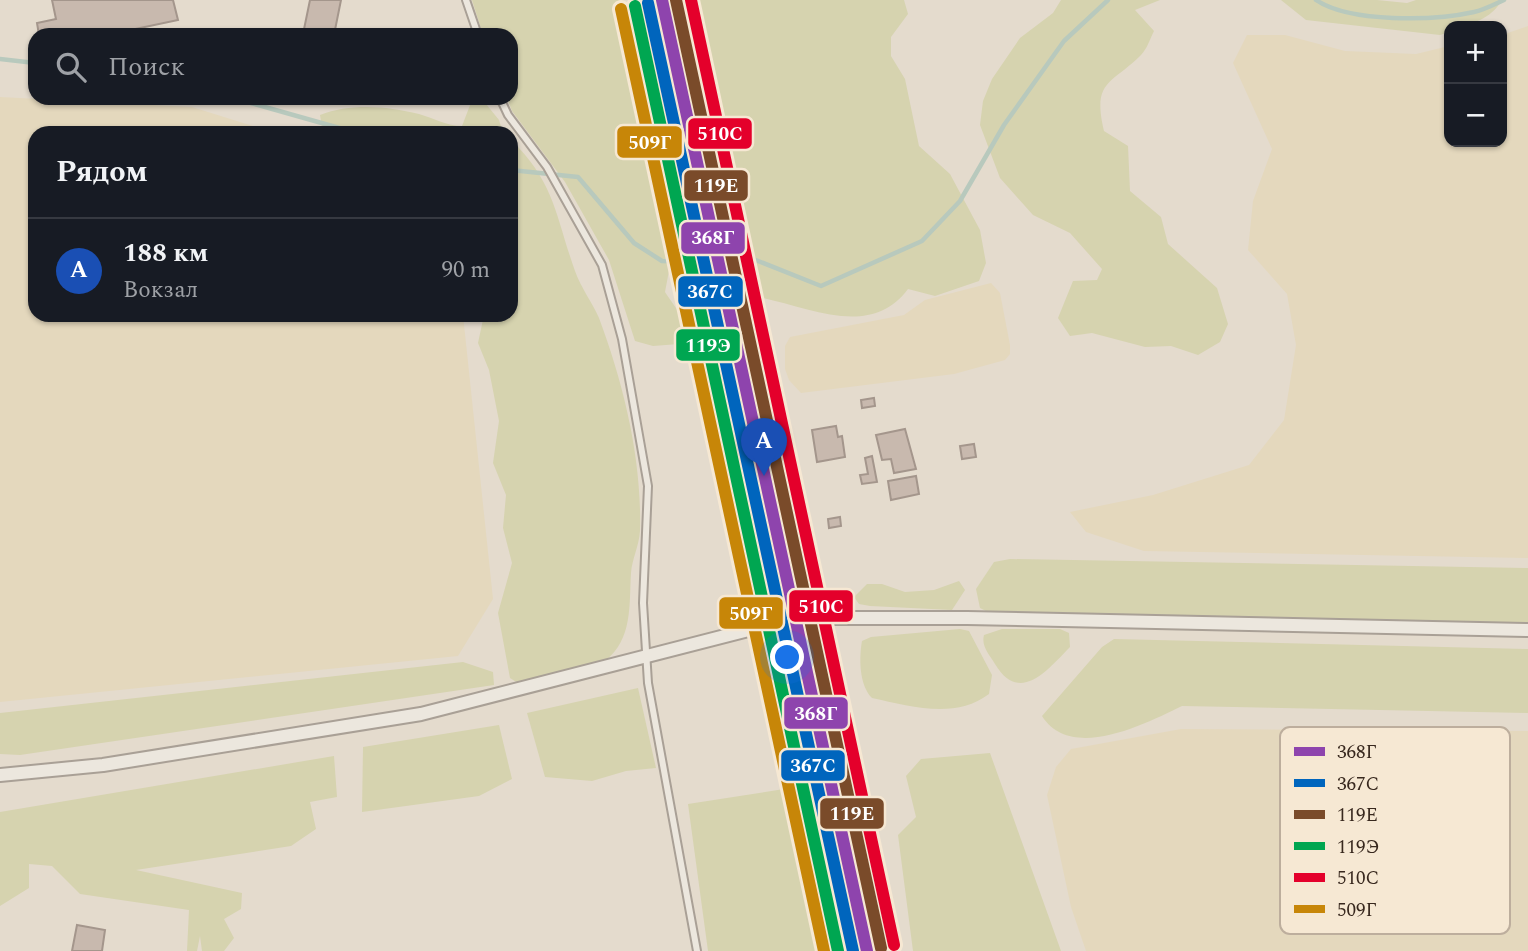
<!DOCTYPE html>
<html lang="ru">
<head>
<meta charset="utf-8">
<style>
  body { margin:0; font-family:Spectral,serif; background:#20242c; color:#f1f3f6 }
  .controls { position:absolute; right:21px; top:21px; display:grid; overflow:hidden; border-radius:14px; box-shadow:0 2px 5px #0004 }
  .controls button { width:63px; height:63px; display:grid; place-items:center; padding:0; border:0; border-bottom:2px solid #363941; background:#171b24; color:#f1f3f6; font:35px sans-serif }
  .you { position:absolute; left:788px; top:658px; width:24px; height:24px; margin:-18px; border:5px solid #fff; border-radius:50%; background:#1a73e8; box-shadow:0 0 0 10px #1a73e833 }
  .badge { display:grid; place-items:center; width:46px; height:46px; border-radius:50%; background:#74675b; color:#fff; font-size:23px; font-weight:700 }
  .pin { position:absolute; translate:-50% -58px; filter:drop-shadow(0 2px 4px #0008) }
  .pin::after { content:''; position:absolute; top:37px; width:24px; height:21px; background:inherit; clip-path:polygon(0 0,100% 0,50% 100%) }
  .list { margin:0; padding:0; list-style:none }
  h2 { display:flex; justify-content:space-between; align-items:center; height:91px; margin:0; padding:0 28px; font-size:30px }
  h2 small { font-size:23px; font-weight:400; color:#9ea1a6 }
  .list li { display:grid; grid-template-columns:46px 1fr auto; gap:21px; align-items:center; box-sizing:border-box; height:105px; padding:0 28px; border-top:2px solid #363941 }
  .list b { display:block; font-size:26px; white-space:nowrap }
  .list p { margin:0; font-size:23px; white-space:nowrap; color:#9ea1a6 }
  .list em { font-size:23px; font-style:normal; color:#9ea1a6 }
  .icon { flex:none; width:38px; height:38px; fill:none; stroke:currentColor; stroke-width:2; stroke-linecap:round; stroke-linejoin:round }
  .map { position:relative; flex:none; width:1528px; height:951px; overflow:hidden }
  .search { position:absolute; background:#171b24; box-shadow:0 2px 5px #0004; left:28px; top:28px; width:490px; height:77px; display:flex; align-items:center; gap:18px; box-sizing:border-box; padding:0 24px; border-radius:21px; color:#9ea1a6; font-size:26px }
  .panel { position:absolute; background:#171b24; box-shadow:0 2px 5px #0004; left:28px; top:126px; width:490px; height:196px; border-radius:21px }
  .map>svg:first-child { display:block }
  .farmland { fill:#e4d8bd }
  .green { fill:#d6d3af }
  .lines { fill:none; stroke-linecap:round; stroke-linejoin:round }
  .stream { stroke:#b8c9bd; stroke-width:4.5 }
  .building { fill:#c8b9ae; stroke:#a4968c; stroke-width:2 }
  .lane-casing { stroke:#a9a096; stroke-width:10 }
  .street-casing { stroke:#a9a096; stroke-width:16 }
  .lane { stroke:#ece7de; stroke-width:6 }
  .street { stroke:#ece7de; stroke-width:12 }
  .rail-1-casing { stroke:#f6e8d3; stroke-width:18 }
  .rail-2-casing { stroke:#f6e8d3; stroke-width:18 }
  .rail-3-casing { stroke:#f6e8d3; stroke-width:18 }
  .rail-4-casing { stroke:#f6e8d3; stroke-width:18 }
  .rail-5-casing { stroke:#f6e8d3; stroke-width:18 }
  .rail-6-casing { stroke:#f6e8d3; stroke-width:18 }
  .rail-1 { stroke:#8e44ad; stroke-width:12 }
  .rail-2 { stroke:#0065bd; stroke-width:12 }
  .rail-3 { stroke:#7a4b2a; stroke-width:12 }
  .rail-4 { stroke:#00a651; stroke-width:12 }
  .rail-5 { stroke:#e4002b; stroke-width:12 }
  .rail-6 { stroke:#c78608; stroke-width:12 }
  .key { fill:#f6e8d3; stroke:#bdae9d; stroke-width:2 }
  .key-label { font-size:19px; fill:#38281e }
  .line-badge { stroke:#f6e8d3; stroke-width:2.5 }
  .badge-label { font-size:19px; text-anchor:middle; font-weight:bold; fill:#fff }
</style>
</head>
<body>
<div class="map">
<svg width="1528" height="951" viewBox="0 0 1528 951">
  <rect width="100%" height="100%" fill="#e4dbcd"/>
  <g class="farmland">
    <polygon points="1528,26 1528,558 1144,551 1086,532 1070,512 1153,495 1249,465 1284,420 1296,345 1287,294 1248,250 1253,201 1272,149 1233,63 1247,35 1285,35 1345,51 1416,54 1449,46 1449,142 1502,142 1502,35"/>
    <polygon points="0,97 192,107 275,133 35,133 35,315 463,315 493,599 458,656 0,702"/>
    <polygon points="991,283 1000,293 1010,345 1010,354 1005,360 954,374 801,393 789,380 785,369 785,346 790,337 904,315 925,300"/>
    <polygon points="1181,729 1528,731 1528,951 1086,951 1071,907 1047,795 1056,767 1071,749"/>
  </g>
  <g class="green">
    <path d="M472,0H620L674,244L665,292C675,308 694,326 679,344L653,346L635,341L609,260L565,182L512,111L507,98H511V35H483Z"/>
    <path d="M686,0H904L908,14L891,37V56L905,79L919,146L950,174L980,230L986,263L979,281L935,296L908,289C868,343 801,302 747,295L743,280L754,271L751,249L729,226L719,202Z"/>
    <path d="M1061,0H1160L1135,10L1154,31C1150,39 1147,49 1141,55C1111,85 1092,80 1104,131L1128,146L1130,191L1161,217L1168,244L1217,288L1228,324L1220,342L1198,355L1171,346L1145,347L1092,333L1070,336L1058,318L1073,281L1097,280L1102,269L1070,233L1033,215L1000,178L980,125L983,101L992,79L1020,38L1053,13Z"/>
    <path d="M1281,0H1377L1407,3L1416,0H1502C1491,19 1471,26 1449,26V32L1440,35L1306,20Z"/>
    <path d="M482,99L499,120L503,133H333L322,127L320,115C351,103 386,106 419,114C433,118 447,126 462,126L472,100Z"/>
    <path d="M511,140C555,182 556,218 575,271C581,288 592,302 599,318C624,385 642,460 640,531C639,546 632,559 631,573C629,605 633,639 605,661L521,685L510,678L498,613L512,563L503,528L506,495L493,463L499,421L489,370L478,343L484,315H511Z"/>
    <polygon points="1010,559 1528,568 1528,624 990,613 980,608 976,589 994,562"/>
    <polygon points="959,581 965,590 952,610 870,606 859,604 854,597 867,584 882,584 905,592 934,590"/>
    <path d="M960,629L969,631L992,675L989,694C955,720 910,706 872,698C859,685 859,658 862,641L871,637Z"/>
    <path d="M1002,629H1060L1069,633L1070,647C1046,672 1019,704 995,664C989,654 981,646 984,635Z"/>
    <path d="M1114,639L1528,649V713L1182,706C1145,724 1071,762 1042,716L1102,647Z"/>
    <polygon points="463,662 493,672 494,685 20,755 0,754 0,713"/>
    <polygon points="638,688 656,768 626,771 592,781 545,777 527,713"/>
    <polygon points="499,725 512,779 479,796 362,812 363,747"/>
    <polygon points="990,753 1061,951 913,951 898,835 916,817 906,776 921,759"/>
    <polygon points="334,756 337,797 310,802 316,829 291,846 136,870 242,893 241,909 224,919 234,938 224,951 202,951 200,936 197,951 187,951 189,910 80,894 52,866 29,864 29,888 0,906 0,812"/>
    <polygon points="784,789 817,951 708,951 688,804"/>
  </g>
  <g class="lines">
    <g class="stream">
      <path d="M1316,0C1350,23 1434,21 1474,12C1484,10 1495,4 1504,0"/>
      <polyline points="0,59 35,63"/>
      <polyline points="233,98 357,133"/>
      <polyline points="511,170 578,177 634,243 662,261 694,262"/>
      <polyline points="738,253 821,286 922,241 960,201 1004,125 1064,41 1108,0"/>
    </g>
  </g>
  <g class="building">
    <polygon points="52,0 173,0 178,20 107,35 60,35 59,33 39,35 37,23 56,19"/>
    <polygon points="310,0 341,0 334,35 303,34"/>
    <polygon points="874,398 875,406 862,408 861,400"/>
    <polygon points="836,426 838,437 842,436 845,457 817,462 812,430"/>
    <polygon points="905,429 916,469 894,473 891,459 882,460 876,435"/>
    <polygon points="974,444 976,457 962,459 960,446"/>
    <polygon points="872,456 877,482 862,484 860,475 868,474 865,458"/>
    <polygon points="916,476 919,494 891,500 888,481"/>
    <polygon points="840,517 841,526 829,528 828,519"/>
    <polygon points="885,914 886,921 878,922 877,916"/>
    <polygon points="77,925 105,930 102,951 72,951"/>
  </g>
  <g class="lines">
    <defs>
      <g id="lane">
        <polyline points="466,0 478,35"/>
        <polyline points="500,98 508,115 547,167 602,265 622,339 648,486 643,603 648,683 697,951"/>
      </g>
      <polyline id="street" points="0,775 103,765 421,714 795,618 967,618 1528,630"/>
    </defs>
    <use href="#lane" class="lane-casing"/>
    <use href="#street" class="street-casing"/>
    <use href="#lane" class="lane"/>
    <use href="#street" class="street"/>
    <defs>
      <polyline id="rail-1" points="662,0 867,951"/>
      <polyline id="rail-2" points="648,3 853,951"/>
      <polyline id="rail-3" points="676,0 881,948"/>
      <polyline id="rail-4" points="635,6 838,951"/>
      <polyline id="rail-5" points="691,0 894,945"/>
      <polyline id="rail-6" points="621,9 824,951"/>
    </defs>
    <use href="#rail-1" class="rail-1-casing"/>
    <use href="#rail-2" class="rail-2-casing"/>
    <use href="#rail-3" class="rail-3-casing"/>
    <use href="#rail-4" class="rail-4-casing"/>
    <use href="#rail-5" class="rail-5-casing"/>
    <use href="#rail-6" class="rail-6-casing"/>
    <use href="#rail-1" class="rail-1"/>
    <use href="#rail-2" class="rail-2"/>
    <use href="#rail-3" class="rail-3"/>
    <use href="#rail-4" class="rail-4"/>
    <use href="#rail-5" class="rail-5"/>
    <use href="#rail-6" class="rail-6"/>
  </g>
  <rect x="1280" y="727" width="230" height="207" rx="10" class="key"/>
  <rect x="1294" y="747" width="31" height="9" fill="#8e44ad"/>
  <rect x="1294" y="779" width="31" height="8" fill="#0065bd"/>
  <rect x="1294" y="810" width="31" height="9" fill="#7a4b2a"/>
  <rect x="1294" y="842" width="31" height="8" fill="#00a651"/>
  <rect x="1294" y="873" width="31" height="9" fill="#e4002b"/>
  <rect x="1294" y="905" width="31" height="8" fill="#c78608"/>
  <g class="key-label">
    <text x="1337" y="758">368Г</text>
    <text x="1337" y="790">367С</text>
    <text x="1337" y="821">119Е</text>
    <text x="1337" y="853">119Э</text>
    <text x="1337" y="884">510С</text>
    <text x="1337" y="916">509Г</text>
  </g>
  <g class="line-badge">
    <rect x="687" y="117" width="66" height="33" rx="7" fill="#e4002b"/>
    <rect x="616" y="125" width="67" height="34" rx="7" fill="#c78608"/>
    <rect x="683" y="169" width="66" height="33" rx="7" fill="#7a4b2a"/>
    <rect x="680" y="221" width="66" height="34" rx="7" fill="#8e44ad"/>
    <rect x="677" y="275" width="67" height="33" rx="7" fill="#0065bd"/>
    <rect x="675" y="328" width="66" height="34" rx="7" fill="#00a651"/>
    <rect x="788" y="589" width="66" height="34" rx="7" fill="#e4002b"/>
    <rect x="718" y="596" width="66" height="34" rx="7" fill="#c78608"/>
    <rect x="783" y="696" width="66" height="34" rx="7" fill="#8e44ad"/>
    <rect x="780" y="749" width="66" height="33" rx="7" fill="#0065bd"/>
    <rect x="819" y="797" width="66" height="33" rx="7" fill="#7a4b2a"/>
  </g>
  <g class="badge-label">
    <text x="720" y="140">510С</text>
    <text x="650" y="149">509Г</text>
    <text x="716" y="192">119Е</text>
    <text x="713" y="244">368Г</text>
    <text x="710" y="298">367С</text>
    <text x="708" y="352">119Э</text>
    <text x="821" y="613">510С</text>
    <text x="751" y="620">509Г</text>
    <text x="816" y="720">368Г</text>
    <text x="813" y="772">367С</text>
    <text x="852" y="820">119Е</text>
  </g>
</svg>
<div class="controls">
<button>+</button>
<button>−</button>
</div>
<div class="you"></div>
<div class="pin badge" style="left:764px;top:476px;background:#1a4fb4">A</div>
<div class="search"><svg class="icon" aria-label="search" viewBox="0 0 24 24"><circle cx="10" cy="10" r="6"/><path d="M15 15l6 6"/></svg>Поиск</div>
<section class="panel">
<h2>Рядом<small></small></h2>
<ul class="list">
<li><span class="badge" style="background:#1a4fb4">A</span><div><b>188 км</b><p>Вокзал</p></div><em>90 m</em></li>
</ul>
</section>
</div>
</body>
</html>
